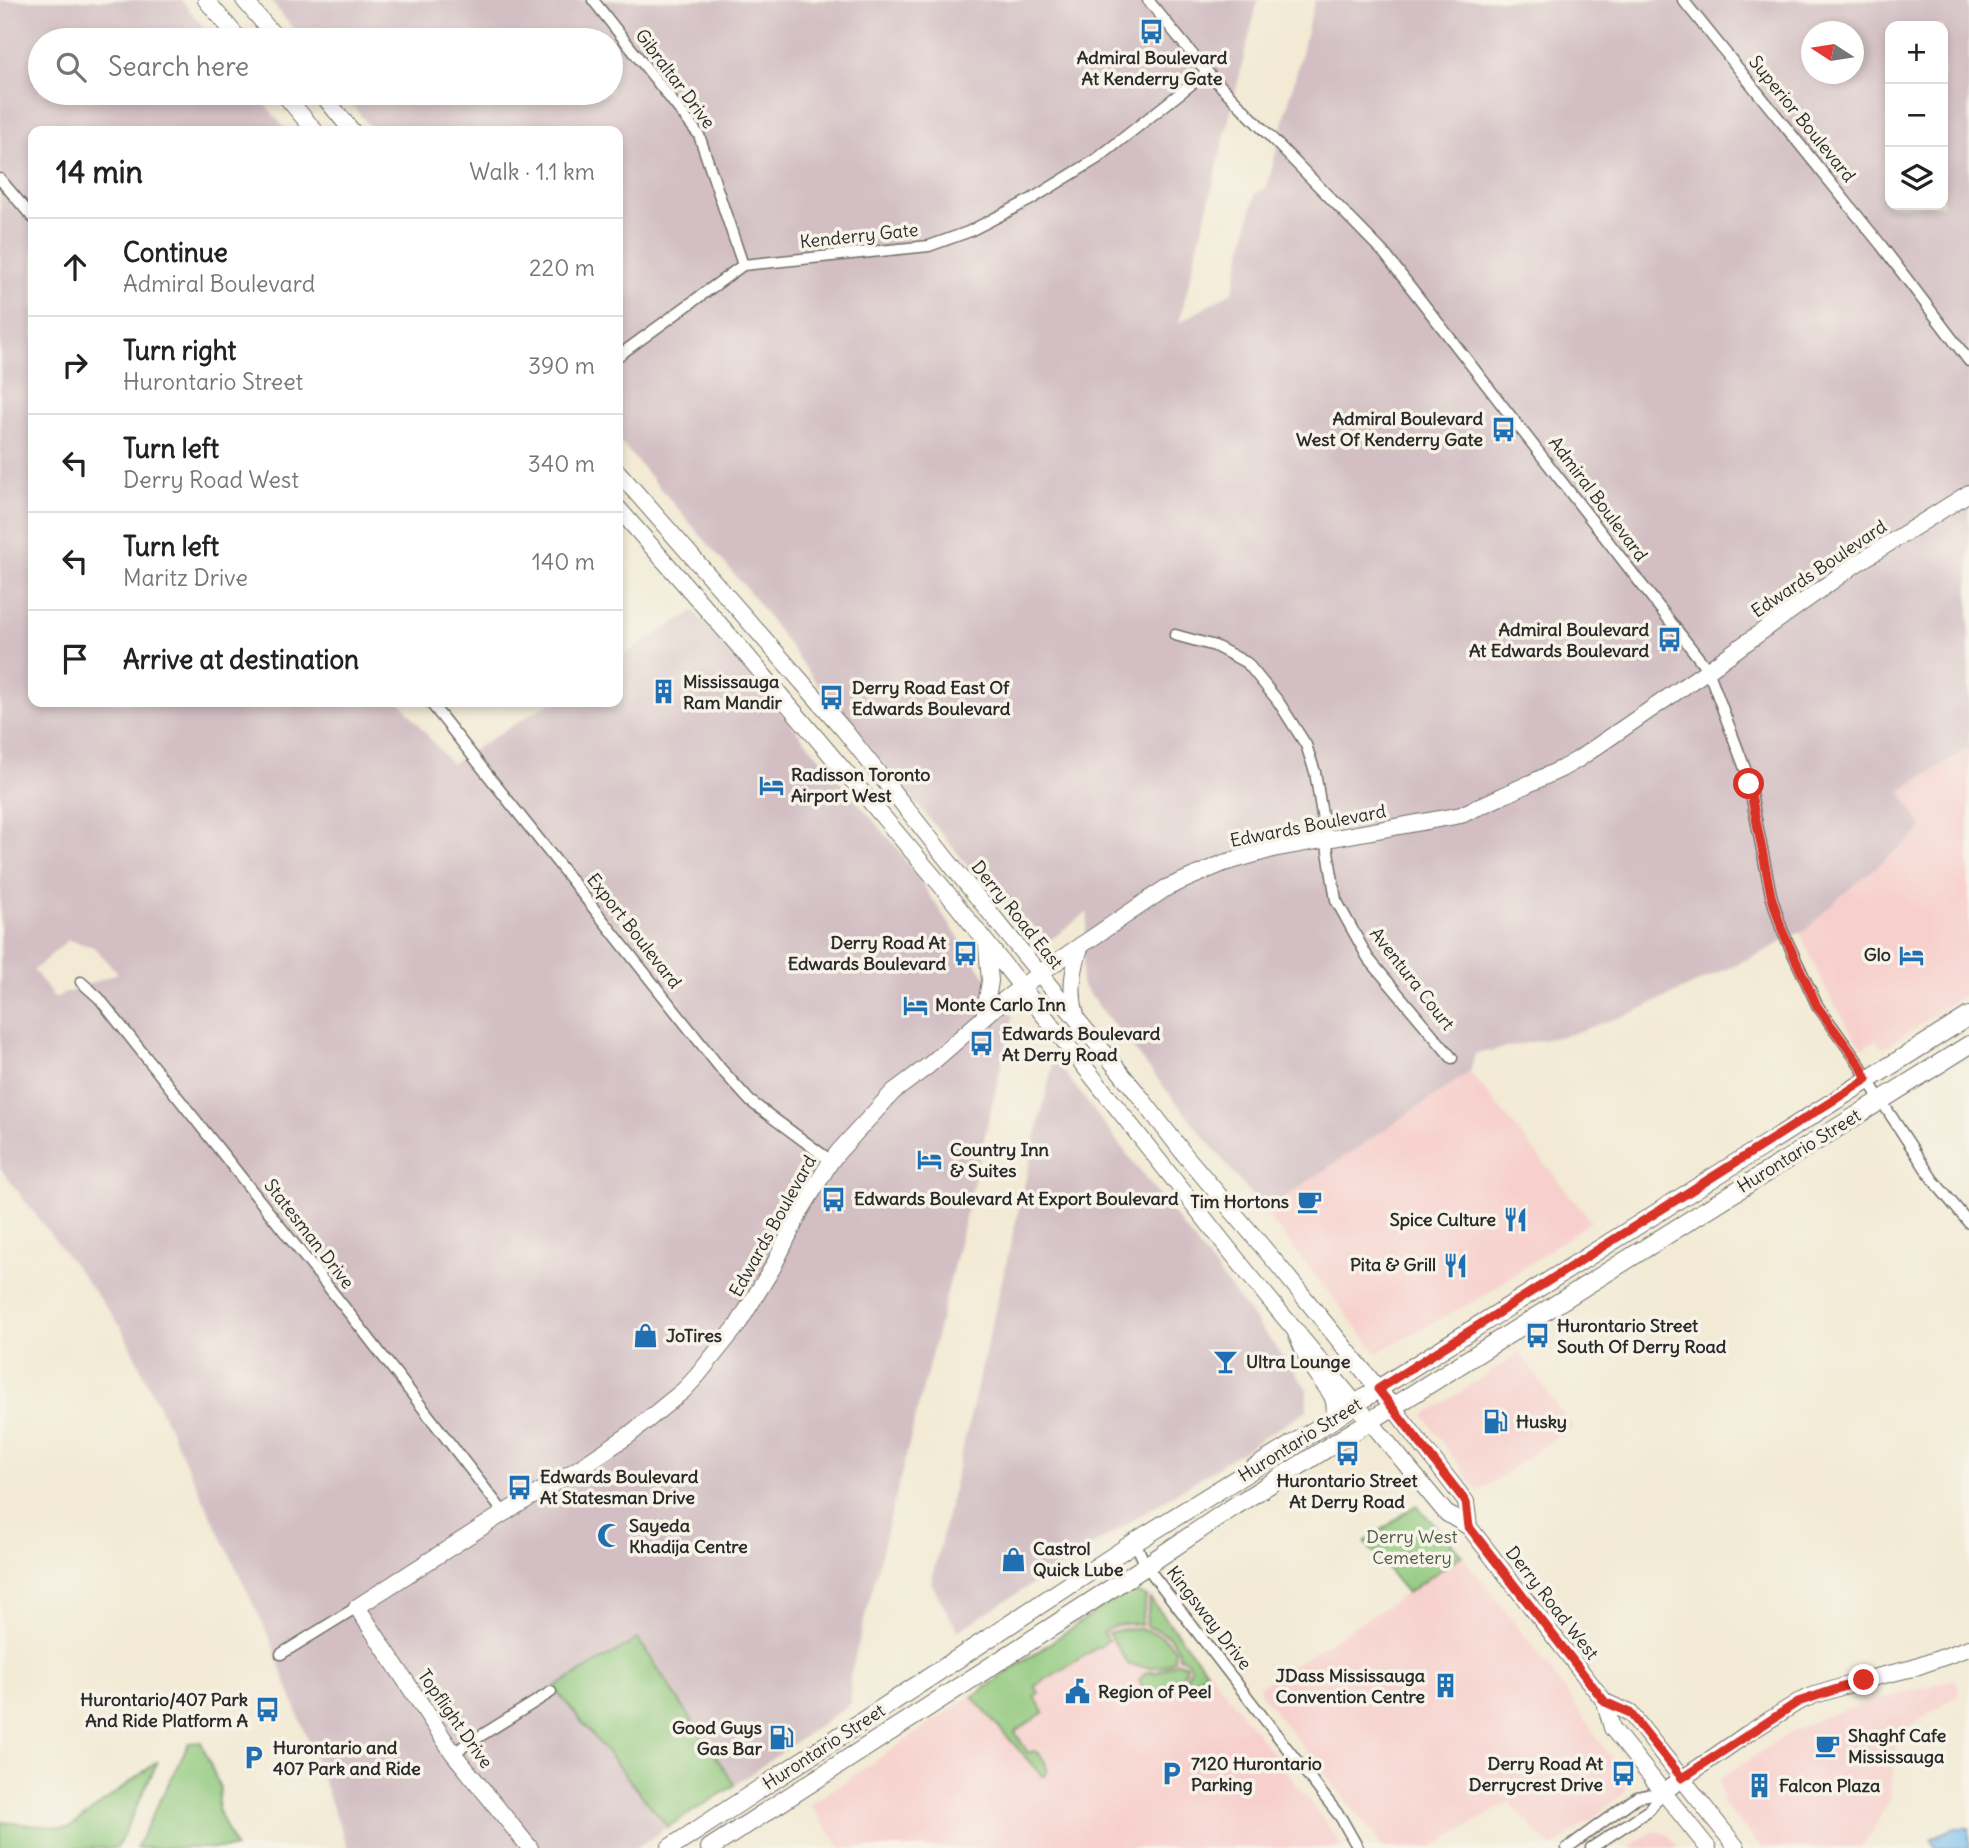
<!DOCTYPE html>
<html lang="en">
<head>
<meta charset="utf-8">
<style>
  body { margin:0; font-family:Delius,sans-serif; background:#f2f2f2; color:#222 }
  .controls { position:absolute; right:21px; top:21px; display:grid; overflow:hidden; border-radius:14px; box-shadow:0 4px 10px #0003 }
  .controls button { width:63px; height:63px; display:grid; place-items:center; padding:0; border:0; border-bottom:2px solid #e0e0e0; background:#fff; color:#222; font:35px sans-serif }
  .compass { position:absolute; left:1801px; top:21px; width:63px; height:63px; border-radius:50%; background:#fff; box-shadow:0 4px 10px #0003; rotate:282deg }
  .stop { position:absolute; width:21px; height:21px; margin:-16px; border:5px solid #d93025; border-radius:50%; background:#fff }
  .stop.end { background:#d93025; border-color:#fff; box-shadow:0 2px 7px #0008 }
  .list { margin:0; padding:0; list-style:none }
  h2 { display:flex; justify-content:space-between; align-items:center; height:91px; margin:0; padding:0 28px; font-size:30px }
  h2 small { font-size:23px; font-weight:400; color:#767676 }
  .list li { display:grid; grid-template-columns:46px 1fr auto; gap:21px; align-items:center; box-sizing:border-box; height:98px; padding:0 28px; border-top:2px solid #e0e0e0 }
  .list b { display:block; font-size:26px; white-space:nowrap }
  .list p { margin:0; font-size:23px; white-space:nowrap; color:#767676 }
  .list em { font-size:23px; font-style:normal; color:#767676 }
  .icon { flex:none; width:38px; height:38px; fill:none; stroke:currentColor; stroke-width:2; stroke-linecap:round; stroke-linejoin:round }
  .map { position:relative; flex:none; width:1969px; height:1848px; overflow:hidden }
  .search { position:absolute; background:#fff; box-shadow:0 4px 10px #0003; left:28px; top:28px; width:595px; height:77px; display:flex; align-items:center; gap:18px; box-sizing:border-box; padding:0 24px; border-radius:38px; color:#767676; font-size:26px }
  .panel { position:absolute; background:#fff; box-shadow:0 4px 10px #0003; left:28px; top:126px; width:595px; height:581px; border-radius:14px }
  .map>svg:first-child { display:block }
  .built { fill:#f7d0cd }
  .industrial { fill:#d2bec3; fill-rule:evenodd }
  .green { fill:#8ec87c; stroke:#5c7a54; stroke-width:2 }
  .water { fill:#77c0f0; stroke:#51768e; stroke-width:2 }
  .lines { fill:none; stroke-linecap:round; stroke-linejoin:round }
  .street-casing { stroke:#716e66; stroke-width:13 }
  .secondary-casing { stroke:#716e66; stroke-width:18 }
  .primary-casing { stroke:#716e66; stroke-width:20 }
  .street { stroke:#fff; stroke-width:10 }
  .secondary { stroke:#fff; stroke-width:16 }
  .primary { stroke:#fff; stroke-width:18 }
  .route { stroke:#d93025; stroke-width:9 }
  .labels { text-anchor:middle; stroke-width:7; stroke-linejoin:round; paint-order:stroke }
  .poi-label { font-size:18px; font-weight:bold; fill:#2b2b2b; stroke:#f7f3e8; text-anchor:start }
  .street-label { font-size:18px; fill:#2b2b2b; stroke:#f7f3e8 }
  .park-label { font-size:18px; fill:#495a43; stroke:#f7f3e8 }
</style>
</head>
<body>
<div class="map">
<svg width="1969" height="1848" viewBox="0 0 1969 1848">
  <rect width="100%" height="100%" fill="#f7f3e8"/>
  <filter id="ink" filterUnits="userSpaceOnUse"><feTurbulence type="fractalNoise" baseFrequency=".0143" numOctaves="2"/><feDisplacementMap in="SourceGraphic" scale="14" xChannelSelector="R" yChannelSelector="G"/><feConvolveMatrix kernelMatrix="1 2 1 2 8 2 1 2 1" color-interpolation-filters="sRGB"/></filter>
  <filter id="wash" filterUnits="userSpaceOnUse"><feTurbulence type="fractalNoise" baseFrequency=".00686" numOctaves="4" result="noise"/><feDisplacementMap in="SourceGraphic" scale="28" xChannelSelector="R" yChannelSelector="G"/><feGaussianBlur stdDeviation="1.57" result="paint"/><feColorMatrix in="noise" values="0 0 0 0 0 0 0 0 0 0 0 0 0 0 0 0 0 1.4 0 .05"/><feComposite in="paint" operator="in"/></filter>
  <g filter="url(#wash)">
    <rect width="100%" height="100%" fill="#f2ead4"/>
    <g class="built">
      <polygon points="1969,748 1969,992 1882,1049 1876,1040 1862,1048 1825,989 1800,932 1808,928 1837,899 1923,829 1901,792"/>
      <polygon points="1470,1072 1591,1221 1487,1294 1377,1353 1264,1211"/>
      <polygon points="1520,1353 1572,1427 1478,1492 1424,1416"/>
      <polygon points="1462,1555 1547,1665 1625,1778 1626,1787 1623,1795 1552,1848 1509,1802 1431,1848 1384,1848 1263,1697 1259,1687 1407,1593"/>
      <polygon points="1128,1593 1138,1593 1153,1598 1306,1797 1336,1836 1342,1848 841,1848 810,1805 1115,1598"/>
      <polygon points="1955,1679 1960,1693 1897,1735 1890,1799 1865,1843 1859,1848 1762,1848 1722,1803 1720,1779 1775,1742 1794,1731 1831,1714 1859,1705"/>
      <polygon points="1653,1831 1667,1833 1679,1848 1628,1848"/>
    </g>
    <g class="industrial">
      <path d="M0,0H181L214,40H40V93H256L287,131H33V702H400L451,764L550,702H618V659L694,611L898,849L1013,1017L945,1301L850,1677L851,1703L735,1785L638,1640L554,1688L668,1827L636,1848H348L270,1639L121,1327L0,1168ZM68,940L94,947L118,973L54,998L34,970Z"/>
      <path d="M270,0H1258L1179,323L1233,291L1255,194L1267,187L1315,0H1969V748L1901,791L1923,829L1837,899L1808,928L1765,951L1632,1013L1571,1034L1475,1054L1470,1072L1264,1211L1081,984L1088,912L1050,940L986,887L827,697L751,594L618,439V131H373L343,93H611V40H302ZM1890,26H1943V205H1890ZM1812,32H1854V74H1812Z"/>
      <polygon points="1054,1059 1307,1388 1307,1410 958,1631 931,1583"/>
    </g>
    <g class="green">
      <polygon points="1416,1505 1462,1555 1407,1593 1365,1542"/>
      <path d="M1128,1593H1138L1146,1597L1141,1625C1127,1622 1114,1625 1103,1632L1108,1640L1102,1645L1035,1686L1039,1693L1034,1696L1044,1712L1015,1732L1028,1753L1034,1751C1043,1755 1051,1769 1043,1777L972,1697L1115,1598Z"/>
      <path d="M1150,1599L1206,1670L1204,1673L1190,1683L1186,1677C1194,1669 1189,1659 1179,1657C1179,1638 1162,1631 1146,1626Z"/>
      <path d="M1129,1628C1147,1629 1165,1634 1175,1649L1174,1660C1160,1671 1144,1667 1129,1665L1108,1633Z"/>
      <polygon points="638,1639 735,1785 668,1827 554,1688"/>
      <polygon points="1178,1662 1186,1665 1185,1673 1148,1697 1139,1681 1145,1673 1153,1671 1154,1673 1157,1672"/>
      <polygon points="201,1742 220,1788 218,1809 235,1848 136,1848 189,1743"/>
      <polygon points="158,1761 117,1848 0,1848 0,1822 69,1828"/>
    </g>
    <polygon class="water" points="1953,1828 1969,1828 1969,1848 1935,1848 1931,1839"/>
  </g>
  <g filter="url(#ink)">
    <g class="lines">
      <defs>
        <g id="street">
          <polyline points="593,0 699,135 743,265"/>
          <polyline points="1148,0 1207,72 1384,253 1708,670 1747,774 1771,895 1782,930 1817,1005 1860,1065 1867,1079 1933,1180 1969,1223"/>
          <polyline points="1683,0 1881,245 1969,361"/>
          <polyline points="0,179 33,218"/>
          <polyline points="618,356 743,265 929,246 968,232 1030,200 1098,158 1207,72"/>
          <polyline points="1175,635 1215,646 1247,663 1278,701 1306,745 1315,772 1336,900 1368,958 1452,1058"/>
          <polyline points="430,702 721,1069 750,1101 831,1161"/>
          <polyline points="81,982 99,998 364,1332 504,1513"/>
          <polyline points="1135,1542 1146,1566 1341,1818 1358,1848"/>
          <polyline points="281,1654 357,1607"/>
          <polyline points="453,1753 551,1692"/>
          <polyline points="1567,1848 1637,1797 1663,1792"/>
          <polyline points="1591,1848 1649,1810 1663,1792"/>
        </g>
        <g id="secondary">
          <polyline points="206,0 240,40"/>
          <polyline points="244,0 278,40"/>
          <polyline points="283,93 315,131"/>
          <polyline points="321,93 352,131"/>
          <polyline points="618,472 844,730 960,876 1138,1094 1185,1155 1278,1265 1392,1406 1466,1502 1469,1527"/>
          <polyline points="618,508 743,651 944,889 1246,1271 1446,1513 1469,1527 1605,1702 1612,1728 1708,1848"/>
          <path d="M1076,1015C1069,990 1073,969 1081,945"/>
          <polyline points="984,1018 990,981 987,947"/>
          <polyline points="1605,1702 1630,1713 1737,1848"/>
          <polyline points="1663,1792 1747,1734 1798,1702 1815,1695 1864,1680 1913,1668 1969,1648"/>
          <polyline points="530,1848 453,1753 357,1607 504,1513 578,1469 629,1435 684,1390 697,1376 737,1326 773,1267 801,1210 831,1161 839,1151 893,1092 928,1066 1004,1000 1040,973 1166,888 1224,863 1273,849 1461,815 1561,769 1577,760 1708,670 1856,564 1969,493"/>
        </g>
        <g id="primary">
          <path d="M1297,1333C1302,1344 1307,1358 1314,1369C1326,1388 1339,1393 1335,1418"/>
          <polyline points="670,1848 1135,1542 1335,1418 1378,1389 1969,1016"/>
          <polyline points="710,1848 1146,1566 1230,1509 1969,1045"/>
        </g>
      </defs>
      <use href="#street" class="street-casing"/>
      <use href="#secondary" class="secondary-casing"/>
      <use href="#primary" class="primary-casing"/>
      <use href="#street" class="street"/>
      <use href="#secondary" class="secondary"/>
      <use href="#primary" class="primary"/>
    </g>
  </g>
  <g class="lines" filter="url(#ink)">
    <polyline class="route" points="1749,784 1771,895 1782,930 1817,1006 1860,1065 1867,1079 1378,1389 1466,1502 1469,1527 1605,1702 1630,1713 1682,1778 1798,1702 1864,1680"/>
  </g>
  <defs>
    <symbol id="bus-bare" viewBox="-9 -9 18 18"><path d="M-5-6H5V4H4V6H2V4H-2V6H-4V4H-5ZM-3.5-4V0h7V-4ZM-3.5 1.2v1.5H-2V1.2ZM2 1.2v1.5H3.5V1.2Z" fill="#1f6fb2" stroke="#f7f3e8" stroke-width="2.5" paint-order="stroke"/></symbol>
    <symbol id="building-bare" viewBox="-9 -9 18 18"><path d="M-4-6H4V6H1V3H-1V6H-4ZM-2.5-4.3h1.7v1.8h-1.7ZM.8-4.3h1.7v1.8H.8ZM-2.5-1h1.7V.8h-1.7ZM.8-1h1.7V.8H.8Z" fill="#1f6fb2" stroke="#f7f3e8" stroke-width="2.5" paint-order="stroke"/></symbol>
    <symbol id="hotel-bare" viewBox="-9 -9 18 18"><path d="M-6-4.5h1.5V1H6V5H4.5V3h-9V5H-6ZM-4 0a1.8 1.8 0 1 1 3.6 0ZM.5 0V-2.5h3Q6-2.5 6 0Z" fill="#1f6fb2" stroke="#f7f3e8" stroke-width="2.5" paint-order="stroke"/></symbol>
    <symbol id="cafe-bare" viewBox="-9 -9 18 18"><path d="M-5.5-4.5H6V0H3Q3 3.5 0 3.5H-2.5Q-5.5 3.5-5.5 0ZM3-3.2v2h1.7v-2ZM-6 4.5H4V6H-6Z" fill="#1f6fb2" stroke="#f7f3e8" stroke-width="2.5" paint-order="stroke"/></symbol>
    <symbol id="restaurant-bare" viewBox="-9 -9 18 18"><path d="M-5-6h1v4h1v-4h1v4h1v-4h1v5L-1.5 .5V6h-2V.5L-5-1ZM5-6V6H3V1.5H1.5Q1.5-4 5-6Z" fill="#1f6fb2" stroke="#f7f3e8" stroke-width="2.5" paint-order="stroke"/></symbol>
    <symbol id="shop-bare" viewBox="-9 -9 18 18"><path d="M-5-2.5h2.3a2.7 3.5 0 0 1 5.4 0H5L5.5 6h-11ZM-1.5-2.5h3a1.5 2.3 0 0 0-3 0Z" fill="#1f6fb2" stroke="#f7f3e8" stroke-width="2.5" paint-order="stroke"/></symbol>
    <symbol id="bar-bare" viewBox="-9 -9 18 18"><path d="M-6-5H6L.8 .8V4.5H3.5V6h-7V4.5H-.8V.8Z" fill="#1f6fb2" stroke="#f7f3e8" stroke-width="2.5" paint-order="stroke"/></symbol>
    <symbol id="fuel-bare" viewBox="-9 -9 18 18"><path d="M-5.5-6h7V0h2V4h1.3V-2.5L3-4.5l.8-.8L6-3V5H2.5V1h-1V6h-7ZM-4.2-4.7v3.2H.2V-4.7Z" fill="#1f6fb2" stroke="#f7f3e8" stroke-width="2.5" paint-order="stroke"/></symbol>
    <symbol id="mosque-bare" viewBox="-9 -9 18 18"><path d="M3.5-4.9A6 6 0 1 0 3.5 4.9A5 5 0 1 1 3.5-4.9Z" fill="#1f6fb2" stroke="#f7f3e8" stroke-width="2.5" paint-order="stroke"/></symbol>
    <symbol id="civic-bare" viewBox="-9 -9 18 18"><path d="M-.6-6.5H3V-4.5H.6V-3L4-1V1h2V6H-6V1h2V-1L-.6-3ZM-1.2 2.5V6h2.4V2.5Z" fill="#1f6fb2" stroke="#f7f3e8" stroke-width="2.5" paint-order="stroke"/></symbol>
    <symbol id="parking-bare" viewBox="-9 -9 18 18"><path d="M-3.5-5.5H1a3.5 3.5 0 0 1 0 7H-1V5.5H-3.5ZM-1-3.4V-.6H.8a1.4 1.4 0 0 0 0-2.8Z" fill="#1f6fb2" stroke="#f7f3e8" stroke-width="2.5" paint-order="stroke"/></symbol>
  </defs>
  <g fill-rule="evenodd">
    <use href="#bus-bare" x="1134" y="14" width="35" height="35"/>
    <use href="#bus-bare" x="1486" y="412" width="35" height="35"/>
    <use href="#bus-bare" x="1652" y="622" width="35" height="35"/>
    <use href="#building-bare" x="646" y="674" width="35" height="35"/>
    <use href="#bus-bare" x="814" y="680" width="35" height="35"/>
    <use href="#hotel-bare" x="754" y="768" width="35" height="35"/>
    <use href="#bus-bare" x="948" y="936" width="35" height="35"/>
    <use href="#hotel-bare" x="1894" y="938" width="35" height="35"/>
    <use href="#hotel-bare" x="898" y="988" width="35" height="35"/>
    <use href="#bus-bare" x="964" y="1026" width="35" height="35"/>
    <use href="#hotel-bare" x="912" y="1142" width="35" height="35"/>
    <use href="#bus-bare" x="816" y="1182" width="35" height="35"/>
    <use href="#cafe-bare" x="1292" y="1184" width="35" height="35"/>
    <use href="#restaurant-bare" x="1498" y="1202" width="35" height="35"/>
    <use href="#restaurant-bare" x="1438" y="1248" width="35" height="35"/>
    <use href="#shop-bare" x="628" y="1318" width="35" height="35"/>
    <use href="#bus-bare" x="1520" y="1318" width="35" height="35"/>
    <use href="#bar-bare" x="1208" y="1344" width="35" height="35"/>
    <use href="#fuel-bare" x="1478" y="1404" width="35" height="35"/>
    <use href="#bus-bare" x="1330" y="1436" width="35" height="35"/>
    <use href="#bus-bare" x="502" y="1470" width="35" height="35"/>
    <use href="#mosque-bare" x="592" y="1518" width="35" height="35"/>
    <use href="#shop-bare" x="996" y="1542" width="35" height="35"/>
    <use href="#building-bare" x="1428" y="1668" width="35" height="35"/>
    <use href="#civic-bare" x="1060" y="1674" width="35" height="35"/>
    <use href="#bus-bare" x="250" y="1692" width="35" height="35"/>
    <use href="#fuel-bare" x="764" y="1720" width="35" height="35"/>
    <use href="#cafe-bare" x="1810" y="1728" width="35" height="35"/>
    <use href="#parking-bare" x="236" y="1740" width="35" height="35"/>
    <use href="#parking-bare" x="1154" y="1756" width="35" height="35"/>
    <use href="#bus-bare" x="1606" y="1756" width="35" height="35"/>
    <use href="#building-bare" x="1742" y="1768" width="35" height="35"/>
  </g>
  <g class="labels">
    <g class="poi-label">
      <text x="1152" y="64" text-anchor="middle">Admiral Boulevard<tspan x="1152" dy="21">At Kenderry Gate</tspan></text>
      <text x="1483" y="425" text-anchor="end">Admiral Boulevard<tspan x="1483" dy="21">West Of Kenderry Gate</tspan></text>
      <text x="1649" y="636" text-anchor="end">Admiral Boulevard<tspan x="1649" dy="21">At Edwards Boulevard</tspan></text>
      <text x="683" y="688">Mississauga<tspan x="683" dy="21">Ram Mandir</tspan></text>
      <text x="852" y="694">Derry Road East Of<tspan x="852" dy="21">Edwards Boulevard</tspan></text>
      <text x="791" y="781">Radisson Toronto<tspan x="791" dy="21">Airport West</tspan></text>
      <text x="946" y="949" text-anchor="end">Derry Road At<tspan x="946" dy="21">Edwards Boulevard</tspan></text>
      <text x="1891" y="961" text-anchor="end">Glo</text>
      <text x="935" y="1011">Monte Carlo Inn</text>
      <text x="1002" y="1040">Edwards Boulevard<tspan x="1002" dy="21">At Derry Road</tspan></text>
      <text x="950" y="1156">Country Inn<tspan x="950" dy="21">&amp; Suites</tspan></text>
      <text x="854" y="1205">Edwards Boulevard At Export Boulevard</text>
      <text x="1289" y="1208" text-anchor="end">Tim Hortons</text>
      <text x="1496" y="1226" text-anchor="end">Spice Culture</text>
      <text x="1436" y="1271" text-anchor="end">Pita &amp; Grill</text>
      <text x="1557" y="1332">Hurontario Street<tspan x="1557" dy="21">South Of Derry Road</tspan></text>
      <text x="666" y="1342">JoTires</text>
      <text x="1246" y="1368">Ultra Lounge</text>
      <text x="1516" y="1428">Husky</text>
      <text x="540" y="1483">Edwards Boulevard<tspan x="540" dy="21">At Statesman Drive</tspan></text>
      <text x="1347" y="1487" text-anchor="middle">Hurontario Street<tspan x="1347" dy="21">At Derry Road</tspan></text>
      <text x="629" y="1532">Sayeda<tspan x="629" dy="21">Khadija Centre</tspan></text>
      <text x="1033" y="1555">Castrol<tspan x="1033" dy="21">Quick Lube</tspan></text>
      <text x="1425" y="1682" text-anchor="end">JDass Mississauga<tspan x="1425" dy="21">Convention Centre</tspan></text>
      <text x="1098" y="1698">Region of Peel</text>
      <text x="248" y="1706" text-anchor="end">Hurontario/407 Park<tspan x="248" dy="21">And Ride Platform A</tspan></text>
      <text x="762" y="1734" text-anchor="end">Good Guys<tspan x="762" dy="21">Gas Bar</tspan></text>
      <text x="1848" y="1742">Shaghf Cafe<tspan x="1848" dy="21">Mississauga</tspan></text>
      <text x="273" y="1754">Hurontario and<tspan x="273" dy="21">407 Park and Ride</tspan></text>
      <text x="1191" y="1770">7120 Hurontario<tspan x="1191" dy="21">Parking</tspan></text>
      <text x="1603" y="1770" text-anchor="end">Derry Road At<tspan x="1603" dy="21">Derrycrest Drive</tspan></text>
      <text x="1779" y="1792">Falcon Plaza</text>
    </g>
    <g class="street-label">
      <text transform="translate(675 79) rotate(53)" y="6">Gibraltar Drive</text>
      <text transform="translate(1802 119) rotate(51)" y="6">Superior Boulevard</text>
      <text transform="translate(859 236) rotate(-6)" y="6">Kenderry Gate</text>
      <text transform="translate(1598 499) rotate(53)" y="6">Admiral Boulevard</text>
      <text transform="translate(1819 569) rotate(-34)" y="6">Edwards Boulevard</text>
      <text transform="translate(1308 826) rotate(-11)" y="6">Edwards Boulevard</text>
      <text transform="translate(1017 915) rotate(51)" y="6">Derry Road East</text>
      <text transform="translate(634 931) rotate(52)" y="6">Export Boulevard</text>
      <text transform="translate(1412 979) rotate(52)" y="6">Aventura Court</text>
      <text transform="translate(1799 1151) rotate(-32)" y="6">Hurontario Street</text>
      <text transform="translate(773 1226) rotate(-61)" y="6">Edwards Boulevard</text>
      <text transform="translate(309 1234) rotate(52)" y="6">Statesman Drive</text>
      <text transform="translate(1300 1440) rotate(-32)" y="6">Hurontario Street</text>
      <text transform="translate(1552 1603) rotate(52)" y="6">Derry Road West</text>
      <text transform="translate(1209 1618) rotate(52)" y="6">Kingsway Drive</text>
      <text transform="translate(455 1719) rotate(55)" y="6">Topflight Drive</text>
      <text transform="translate(824 1747) rotate(-33)" y="6">Hurontario Street</text>
    </g>
    <g class="park-label">
      <text x="1412" y="1543">Derry West<tspan x="1412" dy="21">Cemetery</tspan></text>
    </g>
  </g>
</svg>
<div class="controls">
<button>+</button>
<button>−</button>
<button><svg class="icon" aria-label="layers" viewBox="0 0 24 24"><path d="M12 4l9 5-9 5-9-5zM3 14l9 5 9-5"/></svg></button>
</div>
<svg class="compass" viewBox="-18 -18 36 36"><path d="M0-13l5 13h-10z" fill="#e53935"/><path d="M0 13l5-13h-10z" fill="#767676"/></svg>
<div class="stop" style="left:1749px;top:784px"></div>
<div class="stop end" style="left:1864px;top:1680px"></div>
<div class="search"><svg class="icon" aria-label="search" viewBox="0 0 24 24"><circle cx="10" cy="10" r="6"/><path d="M15 15l6 6"/></svg>Search here</div>
<section class="panel">
<h2>14 min<small>Walk · 1.1 km</small></h2>
<ul class="list">
<li><svg class="icon" aria-label="ahead" viewBox="0 0 24 24"><path d="M12 20V5M6 11l6-6 6 6"/></svg><div><b>Continue</b><p>Admiral Boulevard</p></div><em>220 m</em></li>
<li><svg class="icon" aria-label="right" viewBox="0 0 24 24"><path d="M7 20v-9h11M14 6l5 5-5 5"/></svg><div><b>Turn right</b><p>Hurontario Street</p></div><em>390 m</em></li>
<li><svg class="icon" aria-label="left" viewBox="0 0 24 24"><path d="M17 20v-9H6M10 6l-5 5 5 5"/></svg><div><b>Turn left</b><p>Derry Road West</p></div><em>340 m</em></li>
<li><svg class="icon" aria-label="left" viewBox="0 0 24 24"><path d="M17 20v-9H6M10 6l-5 5 5 5"/></svg><div><b>Turn left</b><p>Maritz Drive</p></div><em>140 m</em></li>
<li><svg class="icon" aria-label="arrive" viewBox="0 0 24 24"><path d="M6 21V4h12l-3 4 3 4H6"/></svg><div><b>Arrive at destination</b></div></li>
</ul>
</section>
</div>
</body>
</html>
